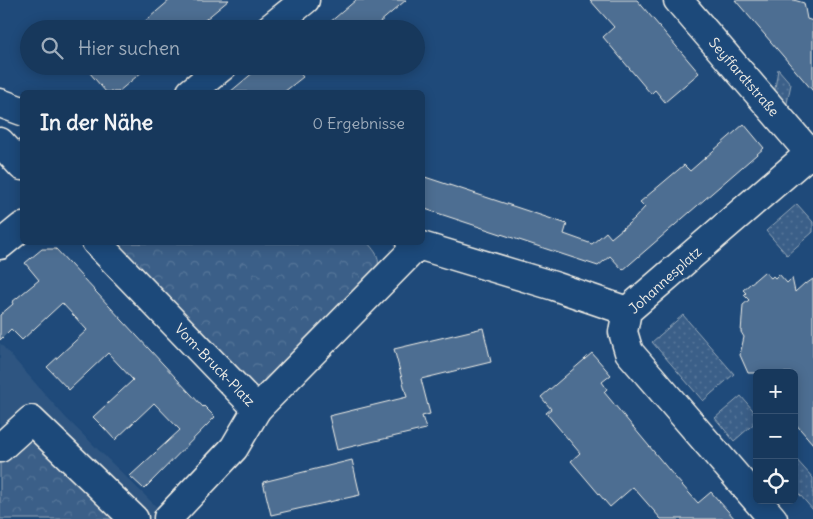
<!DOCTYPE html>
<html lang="de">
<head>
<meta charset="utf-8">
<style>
  body { margin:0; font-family:Delius,sans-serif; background:#244365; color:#f1f3f6 }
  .controls { position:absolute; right:15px; bottom:15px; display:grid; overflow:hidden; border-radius:8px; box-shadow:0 2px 12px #0003 }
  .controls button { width:45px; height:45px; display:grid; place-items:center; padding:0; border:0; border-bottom:1px solid #365272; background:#17385c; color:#f1f3f6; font:25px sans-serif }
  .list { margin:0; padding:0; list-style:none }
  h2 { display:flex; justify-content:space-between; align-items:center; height:65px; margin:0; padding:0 20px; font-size:21px }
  h2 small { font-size:16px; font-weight:400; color:#9eacbb }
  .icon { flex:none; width:28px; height:28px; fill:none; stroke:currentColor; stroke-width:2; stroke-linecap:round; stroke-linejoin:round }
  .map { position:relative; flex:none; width:813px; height:519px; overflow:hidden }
  .search { position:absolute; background:#17385c; box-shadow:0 2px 12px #0003; left:20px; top:20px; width:405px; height:55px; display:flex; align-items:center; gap:12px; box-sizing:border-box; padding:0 18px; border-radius:28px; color:#9eacbb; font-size:19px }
  .panel { position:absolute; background:#17385c; box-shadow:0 2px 12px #0003; left:20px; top:90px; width:405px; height:155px; border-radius:8px }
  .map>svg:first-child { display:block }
  .built { fill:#2d5581 }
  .grass { fill:url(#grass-dots); stroke:#97a8b8 }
  .park { fill:url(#park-crowns); stroke:#97a8b8 }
  .building { fill:#4d6e92; stroke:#f4f1e8 }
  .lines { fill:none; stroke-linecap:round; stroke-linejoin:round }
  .minor-casing { stroke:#f4f1e8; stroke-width:31 }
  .minor { stroke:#1f4a7a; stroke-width:28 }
  .labels { text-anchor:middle; stroke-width:4.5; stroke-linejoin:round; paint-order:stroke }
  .street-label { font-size:14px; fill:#f4f1e8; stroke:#1f4a7a }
</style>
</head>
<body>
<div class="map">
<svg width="813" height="519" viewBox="0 0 813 519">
  <defs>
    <pattern id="grass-dots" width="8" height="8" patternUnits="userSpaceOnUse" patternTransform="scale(1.25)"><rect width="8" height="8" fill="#3a5f88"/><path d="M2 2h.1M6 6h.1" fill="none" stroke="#577699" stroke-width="1.8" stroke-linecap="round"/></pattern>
    <pattern id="park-crowns" width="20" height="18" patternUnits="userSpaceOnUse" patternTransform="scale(1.25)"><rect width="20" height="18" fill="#3a5f88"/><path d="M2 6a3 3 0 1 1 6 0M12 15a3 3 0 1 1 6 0" fill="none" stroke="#577699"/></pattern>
  </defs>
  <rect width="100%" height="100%" fill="#1f4a7a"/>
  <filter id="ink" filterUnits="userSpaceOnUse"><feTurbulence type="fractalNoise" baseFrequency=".02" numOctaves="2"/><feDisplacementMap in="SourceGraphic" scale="10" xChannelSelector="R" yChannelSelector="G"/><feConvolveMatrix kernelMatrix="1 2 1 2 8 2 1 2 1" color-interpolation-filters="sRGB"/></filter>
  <g filter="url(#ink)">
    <polygon class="built" points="0,343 66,418 169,519 0,519"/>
    <g class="grass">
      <polygon points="778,69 791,84 786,108 774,95"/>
      <polygon points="797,204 813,222 813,232 787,255 766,231"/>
      <polygon points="683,315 734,374 703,401 652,342"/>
      <polygon points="741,396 757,415 757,421 734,441 715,418"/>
      <polygon points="794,457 813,478 813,510 794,488"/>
    </g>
    <g class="park">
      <path d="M115,243H368C379,256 381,259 375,277L271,383L258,387L249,384Z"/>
      <polygon points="29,441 41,444 120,519 0,519 0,459 14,446"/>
    </g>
    <g class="building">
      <polygon points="170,0 229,0 194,29 136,29"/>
      <polygon points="356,0 406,0 372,29 322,29"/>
      <polygon points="590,0 637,0 699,73 665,102 655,90 651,94 603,37 614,27"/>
      <polygon points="735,0 794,0 804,3 807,19 813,21 813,91"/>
      <polygon points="84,66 149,66 118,92 106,92"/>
      <polygon points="261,66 294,66 303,77 284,92 230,92"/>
      <polygon points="744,124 764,148 623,270 610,256 598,266 422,208 422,176 567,224 564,234 592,244 606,232 611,238 634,219 645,207 640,202 684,165 690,171"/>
      <polygon points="42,249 56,249 203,407 204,406 215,417 144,489 130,476 180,430 154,403 115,440 104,428 93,417 133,380 108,353 69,390 47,367 87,330 62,303 22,340 11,329 0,340 0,315 13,304 12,302 39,280 25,263"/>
      <polygon points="764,272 771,278 773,276 775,278 779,274 787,283 792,278 795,292 805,283 806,284 813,279 813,444 794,422 794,373 748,373 740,355 744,337 741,332 743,305 749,300 744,295 746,293 743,290"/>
      <polygon points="483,328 491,362 421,379 430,414 422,416 426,429 337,450 329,416 407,397 394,349"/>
      <polygon points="592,353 611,375 602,382 607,389 604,392 674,476 698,503 711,492 735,519 661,519 633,487 610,507 571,461 580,453 546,413 551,409 541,397"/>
      <polygon points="352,460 360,495 271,515 263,482"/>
    </g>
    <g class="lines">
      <defs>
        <g id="minor">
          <polyline points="678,0 813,157"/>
          <polyline points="269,29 305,0"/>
          <polyline points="191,92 223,66"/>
          <polyline points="0,103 22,111"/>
          <polyline points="0,142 22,166"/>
          <polyline points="96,242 257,409"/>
          <polyline points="0,245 22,227"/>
          <polyline points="418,245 554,286 627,311"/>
          <polyline points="0,448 31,420 134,519"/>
          <polyline points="168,518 234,448 257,409 418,245 410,242"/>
          <polyline points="773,519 629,352 623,332 627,311 810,153"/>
        </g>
      </defs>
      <use href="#minor" class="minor-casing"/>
      <use href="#minor" class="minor"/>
    </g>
  </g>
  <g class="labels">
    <g class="street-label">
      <text transform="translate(744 77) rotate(49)" y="5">Seyffardtstraße</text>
      <text transform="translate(665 280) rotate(-42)" y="5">Johannesplatz</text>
      <text transform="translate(215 365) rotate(46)" y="5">Vom-Bruck-Platz</text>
    </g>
  </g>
</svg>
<div class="controls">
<button>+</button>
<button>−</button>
<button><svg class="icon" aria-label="locate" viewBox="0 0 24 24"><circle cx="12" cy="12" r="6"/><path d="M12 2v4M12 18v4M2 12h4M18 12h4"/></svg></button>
</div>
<div class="search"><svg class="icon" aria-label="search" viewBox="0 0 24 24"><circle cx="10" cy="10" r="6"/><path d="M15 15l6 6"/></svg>Hier suchen</div>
<section class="panel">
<h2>In der Nähe<small>0 Ergebnisse</small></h2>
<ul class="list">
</ul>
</section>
</div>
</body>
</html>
